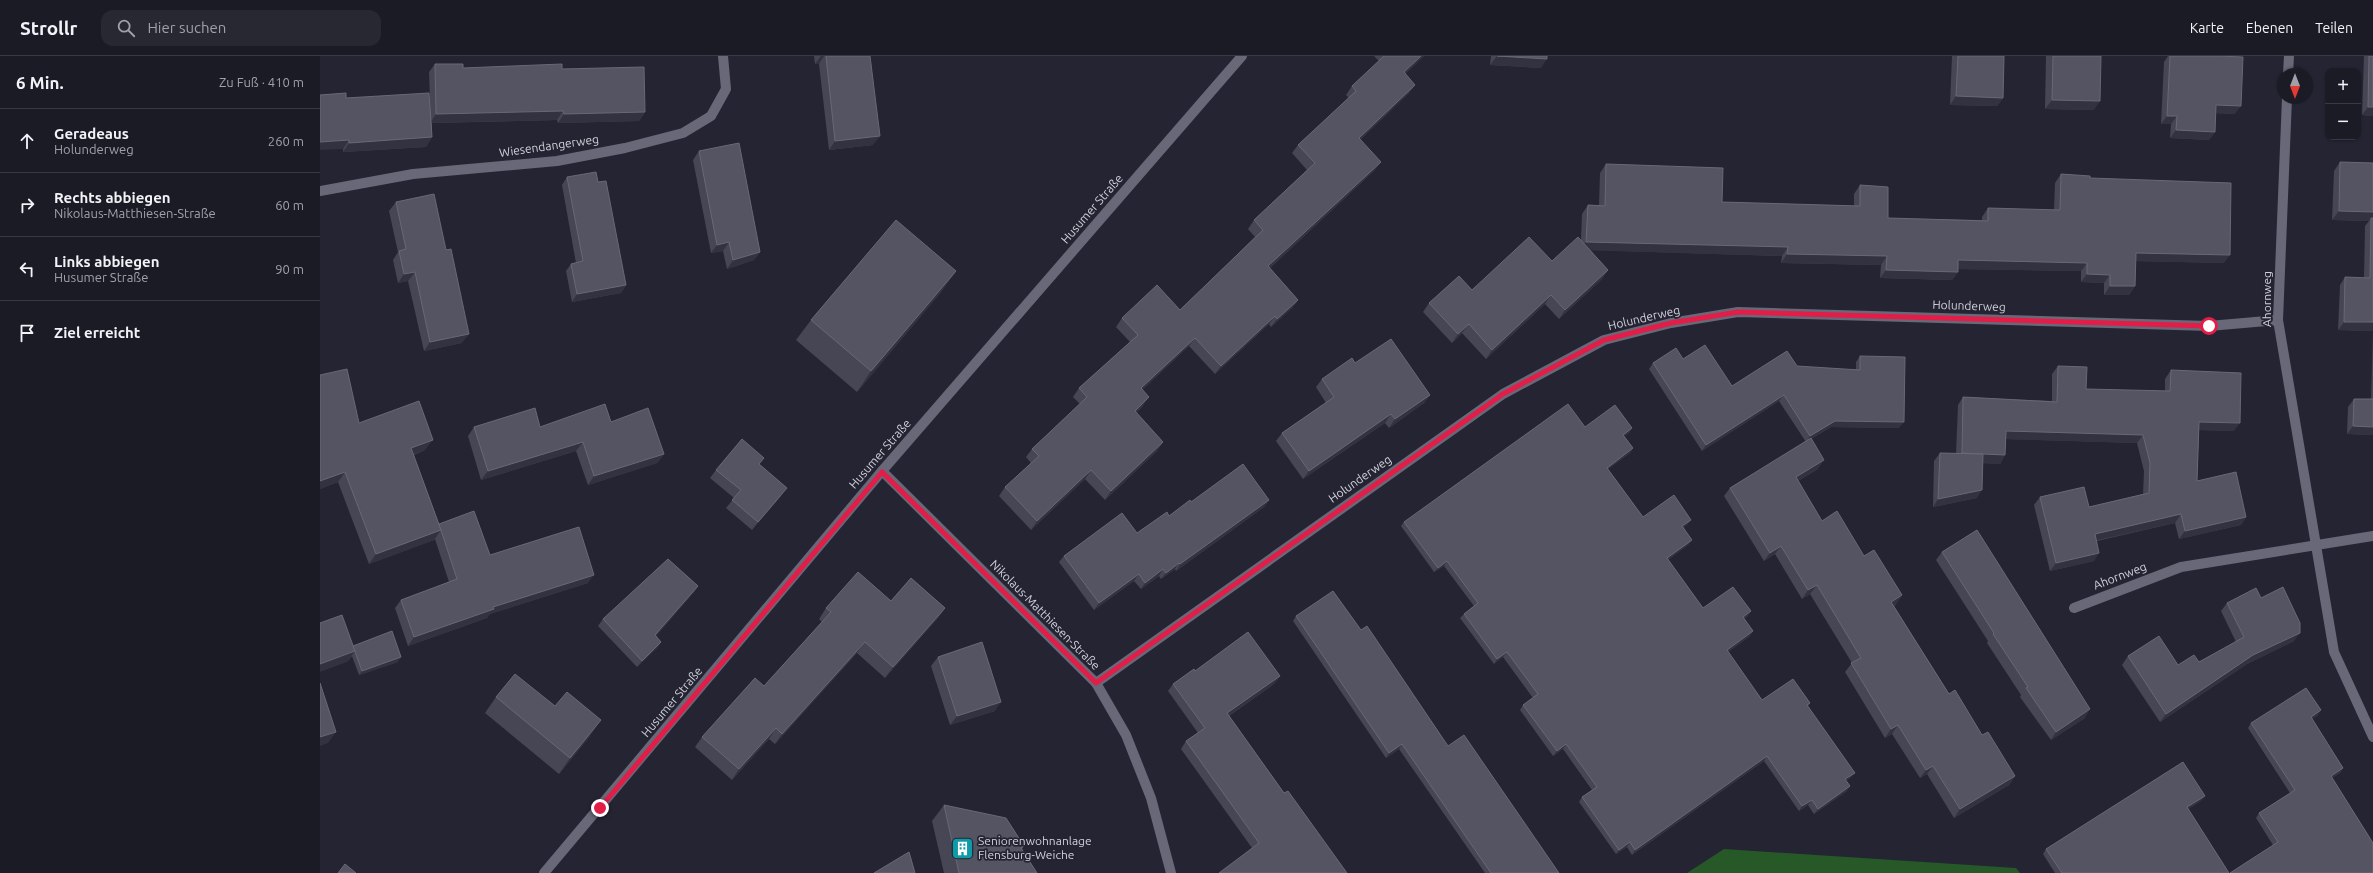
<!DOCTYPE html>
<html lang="de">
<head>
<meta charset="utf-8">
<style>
  body { margin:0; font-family:Ubuntu,sans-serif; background:#282832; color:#f1f3f6 }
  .controls { position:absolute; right:12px; top:12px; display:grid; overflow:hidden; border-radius:8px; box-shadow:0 1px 3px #0004 }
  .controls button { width:36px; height:36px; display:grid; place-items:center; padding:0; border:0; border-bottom:1px solid #393943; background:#1b1b26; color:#f1f3f6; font:20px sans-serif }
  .compass { position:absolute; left:1957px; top:12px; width:36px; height:36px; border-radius:50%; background:#1b1b26; box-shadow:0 1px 3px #0004; rotate:180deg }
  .stop { position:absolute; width:12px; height:12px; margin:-9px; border:3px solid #e11d48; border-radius:50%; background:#fff }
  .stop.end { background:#e11d48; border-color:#fff; box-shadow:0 1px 4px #0008 }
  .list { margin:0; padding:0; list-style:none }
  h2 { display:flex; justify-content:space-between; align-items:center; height:52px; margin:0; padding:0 16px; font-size:17px }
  h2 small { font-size:13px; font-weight:400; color:#a0a1a7 }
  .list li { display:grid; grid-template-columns:26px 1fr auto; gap:12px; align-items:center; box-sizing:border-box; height:64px; padding:0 16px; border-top:1px solid #393943 }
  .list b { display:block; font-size:15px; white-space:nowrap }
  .list p { margin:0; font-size:13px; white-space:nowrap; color:#a0a1a7 }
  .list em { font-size:13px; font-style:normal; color:#a0a1a7 }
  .icon { flex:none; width:22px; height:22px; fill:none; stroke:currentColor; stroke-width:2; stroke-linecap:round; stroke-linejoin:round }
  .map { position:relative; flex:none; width:2053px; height:817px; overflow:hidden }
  header { display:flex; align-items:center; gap:24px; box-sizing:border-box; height:56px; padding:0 20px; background:#1b1b26; border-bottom:1px solid #393943 }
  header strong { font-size:19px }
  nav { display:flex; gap:22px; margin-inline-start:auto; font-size:14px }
  .search { width:280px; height:36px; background:#282832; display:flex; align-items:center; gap:10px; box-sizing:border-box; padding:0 14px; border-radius:12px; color:#a0a1a7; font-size:15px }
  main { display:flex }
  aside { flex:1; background:#1b1b26 }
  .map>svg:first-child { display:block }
  .green { fill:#265828 }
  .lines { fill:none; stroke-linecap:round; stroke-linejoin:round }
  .street { stroke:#686879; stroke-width:10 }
  .secondary { stroke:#686879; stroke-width:10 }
  .wall { fill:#464655 }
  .shaded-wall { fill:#323241 }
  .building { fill:#545463; stroke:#686876 }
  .route { stroke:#e11d48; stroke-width:5 }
  .labels { text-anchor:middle; stroke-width:3.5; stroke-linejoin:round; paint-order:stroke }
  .street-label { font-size:12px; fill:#d1d1db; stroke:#242433 }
  .poi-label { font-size:12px; fill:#d1d1db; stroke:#242433; text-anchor:start }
</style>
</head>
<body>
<header>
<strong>Strollr</strong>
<div class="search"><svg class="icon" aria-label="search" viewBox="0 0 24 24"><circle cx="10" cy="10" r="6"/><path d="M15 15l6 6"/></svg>Hier suchen</div>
<nav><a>Karte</a><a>Ebenen</a><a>Teilen</a></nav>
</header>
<main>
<aside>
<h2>6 Min.<small>Zu Fuß · 410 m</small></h2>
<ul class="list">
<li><svg class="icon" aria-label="ahead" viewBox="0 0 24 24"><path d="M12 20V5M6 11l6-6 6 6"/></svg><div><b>Geradeaus</b><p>Holunderweg</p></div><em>260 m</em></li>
<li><svg class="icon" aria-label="right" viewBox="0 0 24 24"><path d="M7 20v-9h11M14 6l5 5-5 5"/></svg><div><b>Rechts abbiegen</b><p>Nikolaus-Matthiesen-Straße</p></div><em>60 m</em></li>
<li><svg class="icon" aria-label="left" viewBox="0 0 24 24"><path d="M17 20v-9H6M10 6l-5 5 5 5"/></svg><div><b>Links abbiegen</b><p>Husumer Straße</p></div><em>90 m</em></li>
<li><svg class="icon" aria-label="arrive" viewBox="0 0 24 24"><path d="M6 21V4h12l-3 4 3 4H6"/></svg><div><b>Ziel erreicht</b></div></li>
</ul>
</aside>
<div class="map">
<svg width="2053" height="817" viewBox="0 0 2053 817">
  <rect width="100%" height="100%" fill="#242433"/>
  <polygon class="green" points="1404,793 1696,812 1700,817 1367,817"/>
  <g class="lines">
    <g class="street">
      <polyline points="1968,18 1969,0"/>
      <polyline points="1967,42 1958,264 2014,596 2053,681"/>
      <polyline points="0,135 93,118 237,105 305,92 363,77 391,60 406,33 403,0"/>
      <polyline points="562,415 776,627 806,679 831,742 851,817"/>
      <polyline points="1754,552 1861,511 2053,480"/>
      <polyline points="776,627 1183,338 1284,284 1351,267 1418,256 1889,270 1958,264"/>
    </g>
    <polyline class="secondary" points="224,817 562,415 922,0"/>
  </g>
  <g class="wall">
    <polygon points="494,0 550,0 553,89 509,94 499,8 495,8"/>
    <polygon points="1054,0 1104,0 1085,18 1095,29 1089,37 1040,84 1055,114 950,212 978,244 972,252 951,271 949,268 895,318 869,290 822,334 823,350 816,357 843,386 837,395 785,444 765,423 711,474 679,440 685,431 711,407 706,401 712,393 760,348 753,341 759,332 810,286 796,271 802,262 860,254 935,181 928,173 934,164 987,114 972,97 978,89 1029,42 1026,39 1032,30 1059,5"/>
    <polygon points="1171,0 1227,0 1221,12 1170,9"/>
    <polygon points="1632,0 1684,0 1683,42 1677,50 1630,49"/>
    <polygon points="1726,0 1781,0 1774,54 1725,53"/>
    <polygon points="1848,0 1898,0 1915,58 1895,57 1895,76 1889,84 1850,82 1851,68 1841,68 1844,6"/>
    <polygon points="2044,0 2053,0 2053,60 2042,59"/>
    <polygon points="115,8 143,12 242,13 325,56 319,65 238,67 237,64 112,67 112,81 106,91 23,96 26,42 110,44 109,16"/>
    <polygon points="379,95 440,196 434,204 407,213 403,195 391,197 373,104"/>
    <polygon points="2020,106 2053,107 2053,379 2027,378 2028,351 2034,343 2051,343 2053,275 2018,274 2020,229 2025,221 2044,222 2045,170 2049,165 2012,164 2014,115"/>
    <polygon points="1286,108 1402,146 1534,150 1534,138 1540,129 1568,162 1662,164 1662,161 1668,152 1734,154 1735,127 1741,118 1770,122 1904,207 1816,205 1815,230 1809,239 1784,239 1784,227 1761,226 1761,215 1638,213 1638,216 1632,224 1560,222 1561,209 1461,207 1462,200 1270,194 1288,214 1282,223 1239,263 1225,248 1166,303 1142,277 1132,287 1103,256 1109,247 1152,234 1232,205 1261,184 1262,158 1268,149 1279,149 1280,117"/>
    <polygon points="247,121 278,126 306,229 301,237 252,246 246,215 251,208 256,207 242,129"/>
    <polygon points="76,146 142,287 104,295 88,225 78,227 73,204 78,196 69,155"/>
    <polygon points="636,215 621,236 537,336 476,284 491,264"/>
    <polygon points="1540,300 1579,372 1511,371 1491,383 1498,413 1478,425 1502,465 1544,500 1582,539 1576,548 1574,550 1629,638 1695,720 1689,729 1634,762 1607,718 1600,722 1572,678 1565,682 1525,616 1532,607 1490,538 1482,543 1455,498 1444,505 1404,440 1410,432 1486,386 1459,345 1382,395 1329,313 1333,307 1363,303 1412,330 1536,313 1536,306"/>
    <polygon points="1035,307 1110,339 1104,347 1069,372 1065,367 983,423 956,385 962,377 1006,347 996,331 1002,323"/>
    <polygon points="1738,310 1766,333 1845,335 1845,323 1851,314 1914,375 1879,374 1877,425 1926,461 1921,469 1859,483 1855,467 1777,485 1774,505 1730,515 1714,449 1720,441 1769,451 1823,438 1824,415 1817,387 1686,383 1685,399 1680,408 1663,407 1657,442 1613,451 1614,405 1620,397 1636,398 1638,349 1643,341 1732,345 1732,318"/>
    <polygon points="0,319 39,367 105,394 94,399 119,468 170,499 268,527 170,558 167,562 88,590 75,552 81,544 129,526 115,483 114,484 49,508 18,426 0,433"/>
    <polygon points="291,366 344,398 337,407 268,429 256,395 161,424 148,380 154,371 220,371"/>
    <polygon points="1265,371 1312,372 1309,377 1304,380 1313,392 1310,397 1288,413 1323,461 1368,468 1364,471 1369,488 1348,504 1383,552 1428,560 1424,563 1430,580 1408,596 1442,644 1490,647 1488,650 1531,721 1526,725 1527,735 1494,758 1488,749 1479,755 1444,705 1312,799 1307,791 1296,798 1259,746 1262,741 1272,734 1243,693 1233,700 1200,654 1203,649 1213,642 1183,601 1174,608 1140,562 1144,558 1154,550 1124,510 1114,516 1081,470 1084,466"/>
    <polygon points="440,409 461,440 432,474 406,452 414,442 390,422 396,414"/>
    <polygon points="949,444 944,451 856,515 855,513 841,523 839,520 821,533 814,525 774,554 739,506 744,500 817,477 849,460 871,446"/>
    <polygon points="1622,496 1765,662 1731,684 1700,641 1701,639 1667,587 1668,585 1616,504"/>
    <polygon points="378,530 374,536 336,580 341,586 337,592 317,611 278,570 283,563"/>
    <polygon points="1941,542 1974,585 1927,608 1840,666 1802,609 1808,600 1858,609 1879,606 1916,586 1901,555 1907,547"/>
    <polygon points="571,545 625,552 618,562 565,622 537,597 455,688 449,683 412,724 375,691 382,681 444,630 502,566 499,563 506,552"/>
    <polygon points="976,560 1041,574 1128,690 1239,817 1165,817 1079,693 1066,702 973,565"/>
    <polygon points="33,590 78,606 39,619 32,600 27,606"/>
    <polygon points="618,601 675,655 630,669 611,610"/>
    <polygon points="875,615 960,620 954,628 909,660 964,737 1027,817 932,792 861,693 866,685 878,677 848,635 853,628"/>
    <polygon points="176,641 235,650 270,680 239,718 165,657"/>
    <polygon points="1998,659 1992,663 2023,712 2020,717 2012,722 2053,787 1953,789 1936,762 1939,757 1970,737 1928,672 1931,667"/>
    <polygon points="1881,745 1868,753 1909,817 1735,817 1723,798 1726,793"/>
    <polygon points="624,749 704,790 702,793 717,817 624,817 612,765"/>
  </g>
  <g class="shaded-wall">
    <polygon points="501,0 504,0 499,8 495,8"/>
    <polygon points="1101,0 1104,0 1078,25 1084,16"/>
    <polygon points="1177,0 1227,3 1221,12 1170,9"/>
    <polygon points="1095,29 1089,37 1033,91 1039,82"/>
    <polygon points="1636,40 1683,42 1677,50 1630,49"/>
    <polygon points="1732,44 1780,45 1774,54 1725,53"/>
    <polygon points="1896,49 1921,50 1915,58 1890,57"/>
    <polygon points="2048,51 2053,51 2053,60 2042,59"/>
    <polygon points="243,55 237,64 110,67 116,58"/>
    <polygon points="325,56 319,65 238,67 244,58"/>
    <polygon points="1847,60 1857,60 1851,68 1841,68"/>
    <polygon points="1856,74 1895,76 1889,84 1850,82"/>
    <polygon points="560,80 553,89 509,94 515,85"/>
    <polygon points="112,81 106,91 23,96 29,87"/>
    <polygon points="29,84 23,93 0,94 0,86"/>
    <polygon points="1061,106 1055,114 942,219 948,210"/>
    <polygon points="2019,155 2053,156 2053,165 2051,162 2049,165 2012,164"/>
    <polygon points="409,186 403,195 391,197 397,189"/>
    <polygon points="1266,186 1468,191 1462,200 1260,194"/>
    <polygon points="440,196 434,204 407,213 413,204"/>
    <polygon points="1816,197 1910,199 1904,207 1810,205"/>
    <polygon points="1467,198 1567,200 1561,209 1461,207"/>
    <polygon points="1638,204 1767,207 1761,215 1632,213"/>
    <polygon points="1288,214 1282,223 1239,263 1245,254"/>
    <polygon points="1566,214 1638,216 1632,224 1560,222"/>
    <polygon points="636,215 621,236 537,336 551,315"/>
    <polygon points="95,216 88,225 78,227 84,218"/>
    <polygon points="1767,218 1790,219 1784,227 1761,226"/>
    <polygon points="306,229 301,237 252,246 257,238"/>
    <polygon points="1790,230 1815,230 1809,239 1784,239"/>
    <polygon points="1231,239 1225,248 1166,303 1172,294"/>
    <polygon points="978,244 972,252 951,271 957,263"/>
    <polygon points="955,260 949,268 895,318 901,310"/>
    <polygon points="2024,266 2053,266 2053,275 2018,274"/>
    <polygon points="1149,268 1142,277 1132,287 1138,278"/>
    <polygon points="149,278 142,287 104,295 110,286"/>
    <polygon points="875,282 869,290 815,341 821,332"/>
    <polygon points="1110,339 1104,347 1069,372 1075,363"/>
    <polygon points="1464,339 1459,345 1382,395 1386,389"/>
    <polygon points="829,341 823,350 809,364 815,355"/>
    <polygon points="1071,358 1065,367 983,423 989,415"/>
    <polygon points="1515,365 1584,366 1579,372 1511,371 1486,386 1490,380"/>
    <polygon points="1879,366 1920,367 1914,375 1874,374"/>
    <polygon points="2033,370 2053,371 2053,379 2027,378"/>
    <polygon points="1312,372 1309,377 1300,383 1303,379"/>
    <polygon points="1686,375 1823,379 1817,387 1680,383"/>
    <polygon points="113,384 105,394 84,402 91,392"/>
    <polygon points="263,386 256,395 161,424 168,415"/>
    <polygon points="843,386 837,395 785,444 791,435"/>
    <polygon points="1313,392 1310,397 1283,416 1287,412"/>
    <polygon points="344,398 337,407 268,429 274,420"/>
    <polygon points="1663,398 1685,399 1680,408 1658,407"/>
    <polygon points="1504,404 1498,413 1469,430 1476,421"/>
    <polygon points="771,414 765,423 711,474 717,465"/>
    <polygon points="25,416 18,426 0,433 0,425"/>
    <polygon points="467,432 461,440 432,474 438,466"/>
    <polygon points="1662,434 1657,442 1613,451 1618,443"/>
    <polygon points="949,444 944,451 856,515 860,508"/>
    <polygon points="1861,458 1855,467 1769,486 1775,478"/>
    <polygon points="1926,461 1921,469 1859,483 1865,475"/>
    <polygon points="1371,464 1368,468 1359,475 1362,470"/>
    <polygon points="121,474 114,484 49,508 56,498"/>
    <polygon points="1372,484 1369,488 1344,507 1347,502"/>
    <polygon points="1461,490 1455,498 1444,505 1450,497"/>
    <polygon points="1779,497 1774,505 1730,515 1736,507"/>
    <polygon points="1127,505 1124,510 1114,516 1118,512"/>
    <polygon points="859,507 855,513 841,523 846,517"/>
    <polygon points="843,513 839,520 821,533 825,527"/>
    <polygon points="819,518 814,525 774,554 779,547"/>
    <polygon points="274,519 268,527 170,558 167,562 88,590 94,581 173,551"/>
    <polygon points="1497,529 1490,538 1482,543 1488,534"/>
    <polygon points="378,530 374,536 331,586 335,579"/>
    <polygon points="1582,539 1576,548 1565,555 1571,546"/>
    <polygon points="625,552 618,562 565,622 573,611"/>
    <polygon points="1431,555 1428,560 1420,566 1423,561"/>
    <polygon points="1433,575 1430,580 1403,599 1407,594"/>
    <polygon points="1980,577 1974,585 1927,608 1840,666 1846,658 1933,599"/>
    <polygon points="341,586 337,592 317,611 322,605"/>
    <polygon points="545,586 537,597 455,688 462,678"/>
    <polygon points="35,595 27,606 0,616 0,608"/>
    <polygon points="1187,596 1183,601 1174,608 1177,603"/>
    <polygon points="81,601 78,606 39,619 42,615"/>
    <polygon points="960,620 954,628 901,665 907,657"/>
    <polygon points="681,646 675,655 630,669 637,660"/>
    <polygon points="1770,653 1765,662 1731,684 1736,676"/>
    <polygon points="2001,654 1998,659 1988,666 1991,661"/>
    <polygon points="281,664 270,680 239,718 250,702"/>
    <polygon points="1578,669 1572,678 1565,682 1571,673"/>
    <polygon points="456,672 449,683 412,724 419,713"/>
    <polygon points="16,676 8,687 0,690 0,681"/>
    <polygon points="1082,688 1079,693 1066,702 1069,697"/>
    <polygon points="1246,688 1243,693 1233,700 1237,695"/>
    <polygon points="1447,700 1444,705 1312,799 1315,794"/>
    <polygon points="1613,710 1607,718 1600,722 1606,714"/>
    <polygon points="2023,712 2020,717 2008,724 2011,720"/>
    <polygon points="1535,717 1531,721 1522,728 1525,723"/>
    <polygon points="1695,720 1689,729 1634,762 1640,753"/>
    <polygon points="1530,730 1527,735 1494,758 1498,753"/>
    <polygon points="1885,740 1881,745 1864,756 1867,751"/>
    <polygon points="1492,744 1488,749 1479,755 1482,750"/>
    <polygon points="1310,786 1307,791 1296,798 1299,794"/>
  </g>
  <g class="building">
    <polygon points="506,0 550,0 560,80 515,85"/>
    <polygon points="1064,0 1101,0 1084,16 1095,29 1039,82 1061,106 948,210 978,244 957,263 955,260 901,310 875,282 821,332 829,341 815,355 843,386 791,435 771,414 717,465 685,431 719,400 712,393 767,341 759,332 818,279 802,262 837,229 860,254 943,174 934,164 995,107 978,89 1036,35 1032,30"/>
    <polygon points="1177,0 1227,0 1227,3"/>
    <polygon points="1638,0 1684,0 1683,42 1636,40"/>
    <polygon points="1733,0 1781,0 1780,45 1732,44"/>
    <polygon points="1850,0 1898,0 1923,1 1921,50 1896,49 1895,76 1856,74 1857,60 1847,60"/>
    <polygon points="2049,0 2053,0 2053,51 2048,51"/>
    <polygon points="115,8 143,8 143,12 242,8 242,13 324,11 325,56 244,58 243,55 116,58"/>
    <polygon points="26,37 26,42 109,37 112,81 29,87 29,84 0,86 0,39"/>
    <polygon points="419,87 440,196 413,204 409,186 397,189 379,95"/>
    <polygon points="2020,106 2053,107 2053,156 2019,155"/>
    <polygon points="1286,108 1403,112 1402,146 1540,150 1540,129 1568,131 1568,162 1668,165 1668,152 1740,154 1741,118 1770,120 1770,122 1911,127 1910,199 1816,197 1815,230 1790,230 1790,219 1767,218 1767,207 1638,204 1638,216 1566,214 1567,200 1467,198 1468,191 1266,186 1268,149 1285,150"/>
    <polygon points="276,116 278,126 286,125 306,229 257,238 251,208 263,205 247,121"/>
    <polygon points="114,138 126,194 131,193 149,278 110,286 95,216 84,218 79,195 86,193 76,146"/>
    <polygon points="2051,162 2053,162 2053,266 2024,266 2025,221 2050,222"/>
    <polygon points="576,164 636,215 551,315 491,264"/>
    <polygon points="1209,181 1232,205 1258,181 1288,214 1245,254 1231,239 1172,294 1149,268 1138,278 1109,247 1139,220 1152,234"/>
    <polygon points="1071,283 1110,339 1075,363 1071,358 989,415 962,377 1014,341 1002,323 1032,302 1035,307"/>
    <polygon points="1385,289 1412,330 1467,295 1477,310 1540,314 1540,300 1585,301 1584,366 1515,365 1490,380 1464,339 1386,389 1333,307 1356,292 1363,303"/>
    <polygon points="1738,310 1767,311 1766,333 1850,335 1851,314 1921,317 1920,367 1879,366 1877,425 1916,416 1926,461 1865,475 1861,458 1775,478 1779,497 1736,507 1720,441 1764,431 1769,451 1829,437 1830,407 1823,379 1686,375 1685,399 1663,398 1662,434 1618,443 1620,397 1663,398 1642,397 1643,341 1737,346"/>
    <polygon points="27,313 39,367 99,345 113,384 91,392 121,474 56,498 25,416 0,425 0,319"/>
    <polygon points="2034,343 2053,343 2053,371 2033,370"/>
    <polygon points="285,348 291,366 328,352 344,398 274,420 263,386 168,415 154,371 215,352 220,371"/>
    <polygon points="1248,348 1265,371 1295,349 1312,372 1303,379 1313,392 1287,412 1323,461 1354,439 1371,464 1362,470 1372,484 1347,502 1383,552 1413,531 1431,555 1423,561 1433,575 1407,594 1442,644 1473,623 1490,647 1487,649 1535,717 1525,723 1530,730 1498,753 1492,744 1482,750 1447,700 1315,794 1310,786 1299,794 1262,741 1277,731 1246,688 1237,695 1203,649 1218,638 1187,596 1177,603 1144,558 1158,547 1127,505 1118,512 1084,466"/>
    <polygon points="1491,382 1504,404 1476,421 1502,465 1517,455 1544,500 1554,494 1582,539 1571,546 1629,638 1635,634 1662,679 1668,676 1695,720 1640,753 1613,710 1606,714 1578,669 1571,673 1531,607 1541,602 1497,529 1488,534 1461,490 1450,497 1410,432"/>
    <polygon points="422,383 444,402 439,408 467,432 438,466 412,444 421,434 396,414"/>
    <polygon points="923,408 949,444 860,508 859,507 846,517 843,513 825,527 819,518 779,547 744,500 802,457 817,477 847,456 849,460 870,444 871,446"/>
    <polygon points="154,455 170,499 259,471 274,519 173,551 174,553 94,581 81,544 137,523 119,468"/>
    <polygon points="1657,474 1770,653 1736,676 1706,632 1708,631 1673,578 1674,577 1622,496"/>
    <polygon points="348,503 378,530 335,579 341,586 322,605 283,563"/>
    <polygon points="538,516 571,545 591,522 625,552 573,611 545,586 462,678 456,672 419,713 382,681 435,622 444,630 511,556 506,552"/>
    <polygon points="1963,531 1980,567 1980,577 1933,599 1846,658 1808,600 1839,580 1858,609 1874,599 1879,606 1924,581 1907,547 1936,532 1941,542"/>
    <polygon points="1013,535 1041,574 1047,570 1128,690 1144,679 1239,817 1171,817 1082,688 1069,697 976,560"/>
    <polygon points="22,559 35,595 0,608 0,567"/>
    <polygon points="72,575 81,601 42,615 33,590"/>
    <polygon points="928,576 960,620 907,657 964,737 968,735 1027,817 899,817 939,787 866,685 885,672 853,628 874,613 875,615"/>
    <polygon points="662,586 681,646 637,660 618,601"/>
    <polygon points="195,618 235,650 247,636 281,664 250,702 176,641"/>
    <polygon points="0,627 16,676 0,681"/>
    <polygon points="1986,632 2001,654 1991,661 2023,712 2011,720 2053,787 2053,817 1910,817 1958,786 1939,757 1975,734 1931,667"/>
    <polygon points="1863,706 1885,740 1867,751 1909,817 1742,817 1726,793"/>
    <polygon points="624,749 686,762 704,790 701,792 717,817 639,817"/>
    <polygon points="589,796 595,817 554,817"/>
    <polygon points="25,808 36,817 18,817"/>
  </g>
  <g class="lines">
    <polyline class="route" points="280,752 562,416 776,627 1183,338 1284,284 1351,267 1418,256 1889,270"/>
  </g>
  <defs>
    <symbol id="building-square" viewBox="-11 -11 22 22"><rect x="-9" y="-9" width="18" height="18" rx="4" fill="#0f9aa8" stroke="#242433"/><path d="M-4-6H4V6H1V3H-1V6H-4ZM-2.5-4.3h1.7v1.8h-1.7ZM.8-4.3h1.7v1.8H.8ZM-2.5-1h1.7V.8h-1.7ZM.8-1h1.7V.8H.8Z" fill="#fff"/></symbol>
  </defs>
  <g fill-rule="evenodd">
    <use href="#building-square" x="630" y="780" width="25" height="25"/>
  </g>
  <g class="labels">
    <g class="street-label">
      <text transform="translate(229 90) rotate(-8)" y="4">Wiesendangerweg</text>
      <text transform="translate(772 153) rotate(-49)" y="4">Husumer Straße</text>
      <text transform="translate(1947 243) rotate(-90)" y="4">Ahornweg</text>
      <text transform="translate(1649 250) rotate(2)" y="4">Holunderweg</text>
      <text transform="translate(1324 262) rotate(-13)" y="4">Holunderweg</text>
      <text transform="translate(560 398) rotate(-49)" y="4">Husumer Straße</text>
      <text transform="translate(1040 423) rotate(-35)" y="4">Holunderweg</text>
      <text transform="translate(1800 520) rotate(-21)" y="4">Ahornweg</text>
      <text transform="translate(725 559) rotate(45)" y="4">Nikolaus-Matthiesen-Straße</text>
      <text transform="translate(352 646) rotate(-50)" y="4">Husumer Straße</text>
    </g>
    <g class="poi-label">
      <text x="658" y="789">Seniorenwohnanlage<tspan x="658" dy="14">Flensburg-Weiche</tspan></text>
    </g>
  </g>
</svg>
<div class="controls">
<button>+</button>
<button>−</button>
</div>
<svg class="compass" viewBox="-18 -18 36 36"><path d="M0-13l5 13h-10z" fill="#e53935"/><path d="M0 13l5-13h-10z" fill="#a0a1a7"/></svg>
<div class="stop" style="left:1889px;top:270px"></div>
<div class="stop end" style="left:280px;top:752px"></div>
</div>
</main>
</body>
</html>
